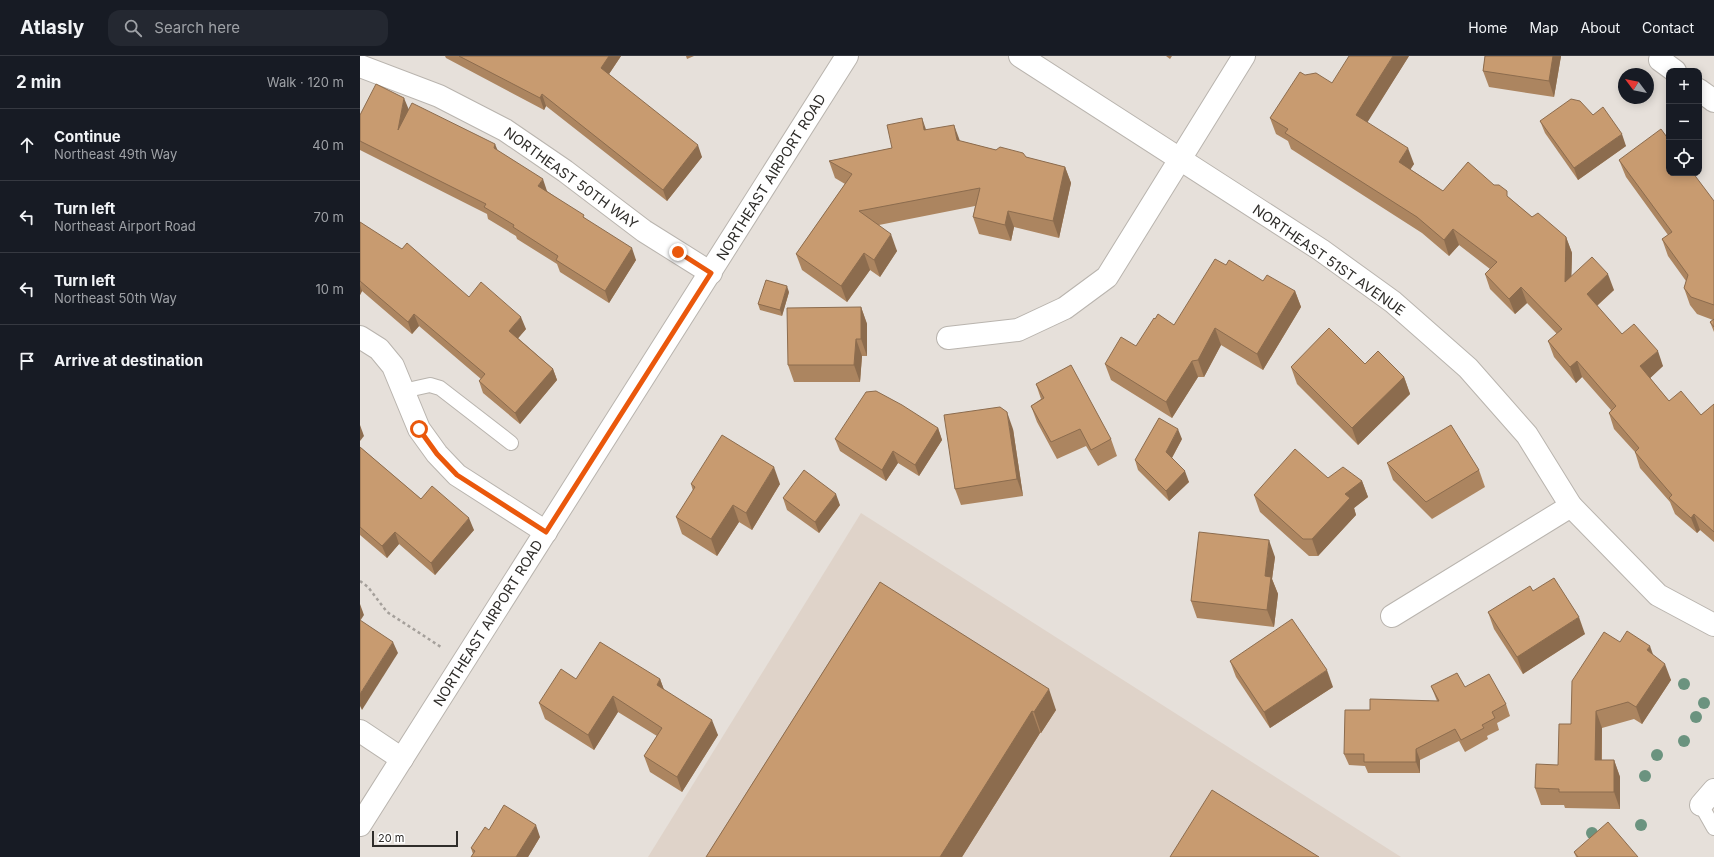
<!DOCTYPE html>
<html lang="en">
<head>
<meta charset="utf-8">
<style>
  body { margin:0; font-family:Inter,sans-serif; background:#242831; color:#f1f3f6 }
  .controls { position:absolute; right:12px; top:12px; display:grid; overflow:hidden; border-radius:8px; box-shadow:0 2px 10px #0003 }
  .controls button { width:36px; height:36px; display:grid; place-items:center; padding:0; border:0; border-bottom:1px solid #363941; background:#171b24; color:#f1f3f6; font:20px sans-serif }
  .compass { position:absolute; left:1258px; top:12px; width:36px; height:36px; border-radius:50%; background:#171b24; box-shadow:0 2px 10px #0003; rotate:302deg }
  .scale { position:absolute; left:12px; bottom:10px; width:86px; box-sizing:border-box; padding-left:4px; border:2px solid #2f2d2a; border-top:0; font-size:11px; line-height:14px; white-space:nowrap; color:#2f2d2a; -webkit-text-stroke:3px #fff; paint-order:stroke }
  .stop { position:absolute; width:12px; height:12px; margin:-9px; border:3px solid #ea580c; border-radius:50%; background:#fff }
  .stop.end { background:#ea580c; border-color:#fff; box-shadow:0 1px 4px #0008 }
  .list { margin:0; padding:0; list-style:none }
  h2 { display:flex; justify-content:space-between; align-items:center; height:52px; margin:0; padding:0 16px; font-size:17px }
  h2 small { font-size:13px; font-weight:400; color:#9ea1a6 }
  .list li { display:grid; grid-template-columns:26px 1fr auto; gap:12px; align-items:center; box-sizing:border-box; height:72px; padding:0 16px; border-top:1px solid #363941 }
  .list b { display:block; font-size:15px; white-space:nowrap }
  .list p { margin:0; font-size:13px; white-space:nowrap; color:#9ea1a6 }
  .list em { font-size:13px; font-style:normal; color:#9ea1a6 }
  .icon { flex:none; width:22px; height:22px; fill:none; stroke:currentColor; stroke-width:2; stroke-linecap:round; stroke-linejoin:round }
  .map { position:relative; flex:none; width:1354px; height:801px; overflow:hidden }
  header { display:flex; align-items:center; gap:24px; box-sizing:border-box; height:56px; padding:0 20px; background:#171b24; border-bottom:1px solid #363941 }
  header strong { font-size:19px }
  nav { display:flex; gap:22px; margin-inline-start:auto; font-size:14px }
  .search { width:280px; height:36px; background:#242831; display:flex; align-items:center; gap:10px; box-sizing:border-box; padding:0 14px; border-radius:12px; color:#9ea1a6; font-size:15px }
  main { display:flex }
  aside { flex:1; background:#171b24 }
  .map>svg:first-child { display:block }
  .built { fill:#dfd3c9 }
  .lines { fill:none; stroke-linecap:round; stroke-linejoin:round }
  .service-casing { stroke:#b9b4ae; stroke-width:16 }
  .minor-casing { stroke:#b9b4ae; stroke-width:24 }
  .tertiary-casing { stroke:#b9b4ae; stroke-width:24 }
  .path { stroke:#a5a09b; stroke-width:2.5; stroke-dasharray:3 3; stroke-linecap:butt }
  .service { stroke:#fff; stroke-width:14 }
  .minor { stroke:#fff; stroke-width:22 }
  .tertiary { stroke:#fff; stroke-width:22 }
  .tree { fill:#6b937f }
  .wall { fill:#ac8560 }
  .shaded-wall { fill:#8c6c4e }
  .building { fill:#c89b70; stroke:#8c6c4e }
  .route { stroke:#ea580c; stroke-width:5 }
  .labels { text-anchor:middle; stroke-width:4; stroke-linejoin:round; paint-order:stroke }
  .street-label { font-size:14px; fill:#2f2d2a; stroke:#fff }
</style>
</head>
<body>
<header>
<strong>Atlasly</strong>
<div class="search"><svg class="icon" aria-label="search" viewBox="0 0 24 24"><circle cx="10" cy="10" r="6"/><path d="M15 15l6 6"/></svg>Search here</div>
<nav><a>Home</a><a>Map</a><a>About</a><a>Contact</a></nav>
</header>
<main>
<aside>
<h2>2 min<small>Walk · 120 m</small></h2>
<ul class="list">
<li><svg class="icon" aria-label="ahead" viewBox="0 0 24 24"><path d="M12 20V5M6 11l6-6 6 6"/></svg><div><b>Continue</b><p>Northeast 49th Way</p></div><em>40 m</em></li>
<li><svg class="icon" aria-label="left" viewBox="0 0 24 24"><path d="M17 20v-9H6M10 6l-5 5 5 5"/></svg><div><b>Turn left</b><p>Northeast Airport Road</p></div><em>70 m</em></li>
<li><svg class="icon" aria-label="left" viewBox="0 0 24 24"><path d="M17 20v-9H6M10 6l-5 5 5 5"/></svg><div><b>Turn left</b><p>Northeast 50th Way</p></div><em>10 m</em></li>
<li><svg class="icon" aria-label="arrive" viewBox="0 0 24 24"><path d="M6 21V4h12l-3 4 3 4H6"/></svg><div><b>Arrive at destination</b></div></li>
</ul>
</aside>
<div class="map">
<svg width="1354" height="801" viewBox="0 0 1354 801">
  <rect width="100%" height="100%" fill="#e6e0da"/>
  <polygon class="built" points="501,457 1041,801 288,801"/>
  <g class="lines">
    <defs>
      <g id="service">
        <polyline points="43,335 70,329 80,332 151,387"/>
        <polyline points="1341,749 1354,772"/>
      </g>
      <g id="minor">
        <polyline points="660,0 961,194 1033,246 1108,312 1167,379 1211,450 1298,539 1354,569"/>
        <polyline points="1300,4 1315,15"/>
        <polyline points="0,10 79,40 145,74 205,115 284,175 351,217"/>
        <polyline points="1339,34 1354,45"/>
        <polyline points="0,281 19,293 33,310 59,373 77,398 97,419 186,476"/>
        <polyline points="588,282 658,274 705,252 747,221 884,0"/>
        <polyline points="1032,560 1211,450"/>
        <polyline points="0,675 42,703"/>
        <polyline points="1341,749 1354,734"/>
      </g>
      <polyline id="tertiary" points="0,769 487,0"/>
    </defs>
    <use href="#service" class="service-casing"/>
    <use href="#minor" class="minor-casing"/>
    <use href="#tertiary" class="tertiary-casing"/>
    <polyline class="path" points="0,525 8,531 27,556 81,591"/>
    <use href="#service" class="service"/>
    <use href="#minor" class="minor"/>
    <use href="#tertiary" class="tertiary"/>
  </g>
  <g class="tree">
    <circle cx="1324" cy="628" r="6"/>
    <circle cx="1344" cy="647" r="6"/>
    <circle cx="1336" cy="661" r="6"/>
    <circle cx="1324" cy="685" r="6"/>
    <circle cx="1297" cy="699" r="6"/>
    <circle cx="1285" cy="720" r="6"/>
    <circle cx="1281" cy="769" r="6"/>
    <circle cx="1232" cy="777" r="6"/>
  </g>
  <g class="wall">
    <polygon points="85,0 261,0 249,18 342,101 307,145 186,50 184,54 86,2"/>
    <polygon points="326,0 334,0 327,3"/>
    <polygon points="806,0 812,0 810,3"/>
    <polygon points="1049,0 1007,66 1054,108 1050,113 1083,135 1134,129 1172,161 1206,181 1212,197 1211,220 1254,234 1237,250 1262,278 1303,310 1290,322 1309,345 1341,359 1354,348 1354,486 1340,474 1337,477 1315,458 1310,446 1280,412 1275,396 1254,373 1249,357 1251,354 1222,321 1216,327 1194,301 1188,285 1197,278 1167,247 1155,258 1130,233 1125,218 1130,213 1099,189 1089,200 1062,177 931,93 928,85 916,78 910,62 945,19 972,27"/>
    <polygon points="1125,0 1201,0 1194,41 1129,31 1123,15"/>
    <polygon points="48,54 138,95 187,135 226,163 276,204 249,247 200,216 197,208 157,183 156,180 128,163 127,158 0,94 0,59"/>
    <polygon points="1233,59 1266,90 1218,124 1185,77 1180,65"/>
    <polygon points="566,74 600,85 705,111 711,127 699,182 654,171 651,185 619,178 613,161 615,150 519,169 537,195 520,221 510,214 487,246 442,214 436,198 485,128 475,122 469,105 532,92"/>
    <polygon points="1259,104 1354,145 1354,276 1350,266 1353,264 1337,258 1330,249 1324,232 1326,225 1308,200 1302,183 1308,179 1266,121"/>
    <polygon points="0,166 109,241 166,273 158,282 193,313 197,324 160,368 123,337 119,325 121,323 59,270 52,278 2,235 0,239"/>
    <polygon points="866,209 903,225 935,235 941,251 903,314 861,289 844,321 838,321 812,362 751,324 745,308 776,290 795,263 814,269"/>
    <polygon points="429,236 422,260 400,254 398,248"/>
    <polygon points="501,251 507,268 507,300 502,300 500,326 434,326 428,309"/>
    <polygon points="1005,308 1044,321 1050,338 998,389 937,328 931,311"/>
    <polygon points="676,328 751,383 757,400 738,410 726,390 697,403 677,366 671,350 681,343"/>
    <polygon points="578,372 582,384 559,420 538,407 526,425 480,395 475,383"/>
    <polygon points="653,373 663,440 601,449 595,433"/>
    <polygon points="822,383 812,402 829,426 809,445 778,414 775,404"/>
    <polygon points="0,391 61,443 114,474 75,519 39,488 27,502 0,479"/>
    <polygon points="1027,407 1119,414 1125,431 1072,463 1033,424"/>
    <polygon points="968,422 1002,425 1008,441 994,452 996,459 958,500 949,500 900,456 894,439"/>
    <polygon points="331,428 420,428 392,474 379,466 357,500 322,478 316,461 333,435"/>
    <polygon points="423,442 480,449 459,477 427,454"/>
    <polygon points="915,501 912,523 918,538 914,571 837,562 831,545"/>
    <polygon points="520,526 696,654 681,677 680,677 602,801 346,801"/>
    <polygon points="1173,535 1225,578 1163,618 1134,573 1128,556"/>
    <polygon points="1260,586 1293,599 1311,624 1282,668 1274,663 1242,672 1242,704 1254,704 1260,721 1260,753 1205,752 1204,749 1181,749 1175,732 1198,709 1211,668"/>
    <polygon points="870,605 973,631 910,672 876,621"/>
    <polygon points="216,623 300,623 304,634 358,679 322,736 290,716 284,700 297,680 258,656 234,694 185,663 179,647"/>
    <polygon points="1071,630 1105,631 1146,648 1150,660 1137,667 1139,674 1127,680 1128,683 1105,696 1099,685 1060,704 1060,717 1008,717 1005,710 989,709 984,698 1010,654 1077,645"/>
    <polygon points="129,774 180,781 168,801 111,801 113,798 111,792"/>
    <polygon points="1214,796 1278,801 1216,801"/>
  </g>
  <g class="shaded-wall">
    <polygon points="249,0 261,0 245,24 241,12"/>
    <polygon points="1033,0 1049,0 1002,75 996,59"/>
    <polygon points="1193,0 1201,0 1194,41 1189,25"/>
    <polygon points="182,38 186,50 184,54 180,42"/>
    <polygon points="44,42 49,54 38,74"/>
    <polygon points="562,62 568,79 564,74"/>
    <polygon points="594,69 600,85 597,84"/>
    <polygon points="1262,78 1266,90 1218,124 1214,112"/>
    <polygon points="135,88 140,100 134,92"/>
    <polygon points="338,89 342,101 307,145 303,134"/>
    <polygon points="1048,92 1054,108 1045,122 1039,106"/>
    <polygon points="705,111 711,127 699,182 693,165"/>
    <polygon points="183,123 187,135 183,142 178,130"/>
    <polygon points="648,155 654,171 651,185 645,169"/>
    <polygon points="1093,173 1099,189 1089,200 1084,184"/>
    <polygon points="531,178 537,195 520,221 514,204"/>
    <polygon points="1206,181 1212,197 1211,242 1205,226"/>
    <polygon points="272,192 276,204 249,247 245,235"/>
    <polygon points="504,197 510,214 487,246 481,230"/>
    <polygon points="1248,218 1254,234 1232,254 1227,238"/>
    <polygon points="0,229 2,235 0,239"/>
    <polygon points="427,230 429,236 422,260 420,254"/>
    <polygon points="1161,231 1167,247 1155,258 1149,243"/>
    <polygon points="935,235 941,251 903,314 897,298"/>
    <polygon points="501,251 507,268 507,300 501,283"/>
    <polygon points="54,258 59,270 52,278 48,266"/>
    <polygon points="161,261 166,273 154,287 149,275"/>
    <polygon points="855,272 861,289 844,321 838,304"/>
    <polygon points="496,283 502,300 500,326 494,309"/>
    <polygon points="1298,295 1303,310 1286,326 1280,310"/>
    <polygon points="832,305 838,321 812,362 806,346"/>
    <polygon points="1217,305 1222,321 1216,327 1210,311"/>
    <polygon points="193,313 197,324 160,368 155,357"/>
    <polygon points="1044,321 1050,338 998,389 992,372"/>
    <polygon points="647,356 653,373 663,440 657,423"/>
    <polygon points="0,369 4,380 0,385"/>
    <polygon points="578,372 582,384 559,420 555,409"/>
    <polygon points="818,373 822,383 809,407 806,396"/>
    <polygon points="533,395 538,407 526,425 522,414"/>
    <polygon points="414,411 420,428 392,474 386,457"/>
    <polygon points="825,415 829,426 809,445 806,435"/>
    <polygon points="1002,425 1008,441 994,452 996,459 958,500 952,483 985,438"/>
    <polygon points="476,438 480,449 459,477 455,466"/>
    <polygon points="373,449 379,466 357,500 351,483"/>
    <polygon points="1334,458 1340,474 1337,477 1331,462"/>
    <polygon points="109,462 114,474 75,519 71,507"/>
    <polygon points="35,476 39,488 27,502 22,490"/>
    <polygon points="909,484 915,501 912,523 918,538 914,571 907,554 905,520"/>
    <polygon points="0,548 4,559 0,565"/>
    <polygon points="1219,561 1225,578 1163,618 1157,601"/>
    <polygon points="33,586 38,597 2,654 0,650 0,638"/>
    <polygon points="1290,590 1296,607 1287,594"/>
    <polygon points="1305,608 1311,624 1282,668 1276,651"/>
    <polygon points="967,614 973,631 910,672 904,656"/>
    <polygon points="300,623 306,639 297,629"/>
    <polygon points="689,633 696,654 681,677 674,656"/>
    <polygon points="253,640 258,656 234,694 228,679"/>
    <polygon points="672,655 680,677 602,801 580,801"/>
    <polygon points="1236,655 1242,672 1241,721 1235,704"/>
    <polygon points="352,664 358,679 322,736 317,721"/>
    <polygon points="1056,693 1060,704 1060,717 1056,706"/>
    <polygon points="1254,704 1260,721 1260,753 1254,736"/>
    <polygon points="176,769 180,781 168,801 156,801"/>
  </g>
  <g class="building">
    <polygon points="99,0 249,0 241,12 338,89 303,134 182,38 180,42"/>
    <polygon points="989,0 1033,0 996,59 1048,92 1039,106 1083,135 1108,106 1134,129 1139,129 1147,135 1147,140 1172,161 1178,157 1206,181 1205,226 1232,201 1248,218 1227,238 1262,278 1274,268 1298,295 1280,310 1309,345 1321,335 1341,359 1354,348 1354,476 1334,458 1331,462 1309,442 1312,439 1275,396 1279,392 1249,357 1256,350 1217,305 1210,311 1188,285 1202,273 1161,231 1149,243 1125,218 1137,206 1093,173 1084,184 1057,161 925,77 928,73 910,62 940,16 945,19 956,17 972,27"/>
    <polygon points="1125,0 1193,0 1189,25 1123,15"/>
    <polygon points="16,28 44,42 38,74 52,47 135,88 134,92 183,123 178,130 224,159 223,161 272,192 245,235 196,204 198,200 153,171 154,169 124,151 126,148 0,85 0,59"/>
    <polygon points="1211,43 1220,45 1233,59 1243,51 1262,78 1214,112 1180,65"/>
    <polygon points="562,62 564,74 594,69 597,84 636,94 640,91 663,97 666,101 705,111 693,165 648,155 645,169 613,161 620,132 499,155 531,178 514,204 504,197 481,230 436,198 492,118 469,105 532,92 527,69"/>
    <polygon points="1301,73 1309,84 1309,117 1333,117 1354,145 1354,249 1331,241 1324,232 1328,219 1302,183 1312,176 1259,104"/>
    <polygon points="0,166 42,193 47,187 109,241 121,226 161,261 149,275 193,313 155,357 119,325 125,318 54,258 48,266 0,225"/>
    <polygon points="855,203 866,209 869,204 903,225 907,219 935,235 897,298 855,272 838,304 832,305 806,346 745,308 761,281 776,290 794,262 795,263 798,258 814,269"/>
    <polygon points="406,224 427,230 420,254 398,248"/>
    <polygon points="501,251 501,283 496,283 494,309 428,309 427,252"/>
    <polygon points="1354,263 1354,271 1350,266"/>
    <polygon points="969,272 1005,308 1018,295 1044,321 992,372 931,311"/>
    <polygon points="711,309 751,383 731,394 720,373 691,386 671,350 684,342 676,328"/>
    <polygon points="516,335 542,349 578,372 555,409 533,395 522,414 475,383 506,336"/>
    <polygon points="640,351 647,356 657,423 595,433 584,359"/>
    <polygon points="799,362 818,373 806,396 825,415 806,435 775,404"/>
    <polygon points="1091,369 1119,414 1066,446 1027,407"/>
    <polygon points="362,379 414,411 386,457 373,449 351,483 316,461 335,431 331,428"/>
    <polygon points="0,391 61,443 72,430 109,462 71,507 35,476 22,490 0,471"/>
    <polygon points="935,393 968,422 983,411 1002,425 985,438 990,442 952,483 943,483 894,439"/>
    <polygon points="444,414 476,438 455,466 423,442"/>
    <polygon points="839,476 909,484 905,520 911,521 907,554 831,545"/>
    <polygon points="1194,522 1219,561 1157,601 1128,556 1170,530 1173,535"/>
    <polygon points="520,526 689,633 674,656 672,655 580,801 346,801"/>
    <polygon points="932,563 967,614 904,656 870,605"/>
    <polygon points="0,564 33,586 0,638"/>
    <polygon points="1267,575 1290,590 1287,594 1305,608 1276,651 1268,646 1236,655 1235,704 1254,704 1254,736 1199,736 1199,733 1175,732 1176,708 1198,709 1199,668 1211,668 1212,625 1244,576 1260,586"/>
    <polygon points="240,586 300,623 297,629 352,664 317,721 284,700 302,672 253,640 228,679 179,647 201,613 216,623"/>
    <polygon points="1097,617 1105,631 1129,618 1146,648 1132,656 1135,662 1122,669 1124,672 1101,684 1095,673 1056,693 1056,706 1004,706 1004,698 984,698 985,654 1010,654 1010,643 1079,645 1071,630"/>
    <polygon points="852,734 959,801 810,801"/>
    <polygon points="144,749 176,769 156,801 111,801 115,795 111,792 125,771 129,774"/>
    <polygon points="1248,766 1278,801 1218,801 1214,796"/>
  </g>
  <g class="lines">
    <polyline class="route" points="59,373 77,398 97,419 186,476 351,217 318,196"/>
  </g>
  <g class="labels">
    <g class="street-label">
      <text transform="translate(411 121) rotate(-58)" y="5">NORTHEAST AIRPORT ROAD</text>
      <text transform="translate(211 122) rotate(36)" y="5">NORTHEAST 50TH WAY</text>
      <text transform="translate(969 204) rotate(35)" y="5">NORTHEAST 51ST AVENUE</text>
      <text transform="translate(128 567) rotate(-58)" y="5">NORTHEAST AIRPORT ROAD</text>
    </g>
  </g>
</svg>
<div class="controls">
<button>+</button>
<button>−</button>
<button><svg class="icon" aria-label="locate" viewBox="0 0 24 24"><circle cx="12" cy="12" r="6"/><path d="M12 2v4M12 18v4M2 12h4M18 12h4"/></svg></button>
</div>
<svg class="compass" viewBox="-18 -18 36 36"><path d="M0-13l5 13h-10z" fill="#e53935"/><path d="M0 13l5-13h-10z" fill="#9ea1a6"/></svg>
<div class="scale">20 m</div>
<div class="stop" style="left:59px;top:373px"></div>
<div class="stop end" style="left:318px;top:196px"></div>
</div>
</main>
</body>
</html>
